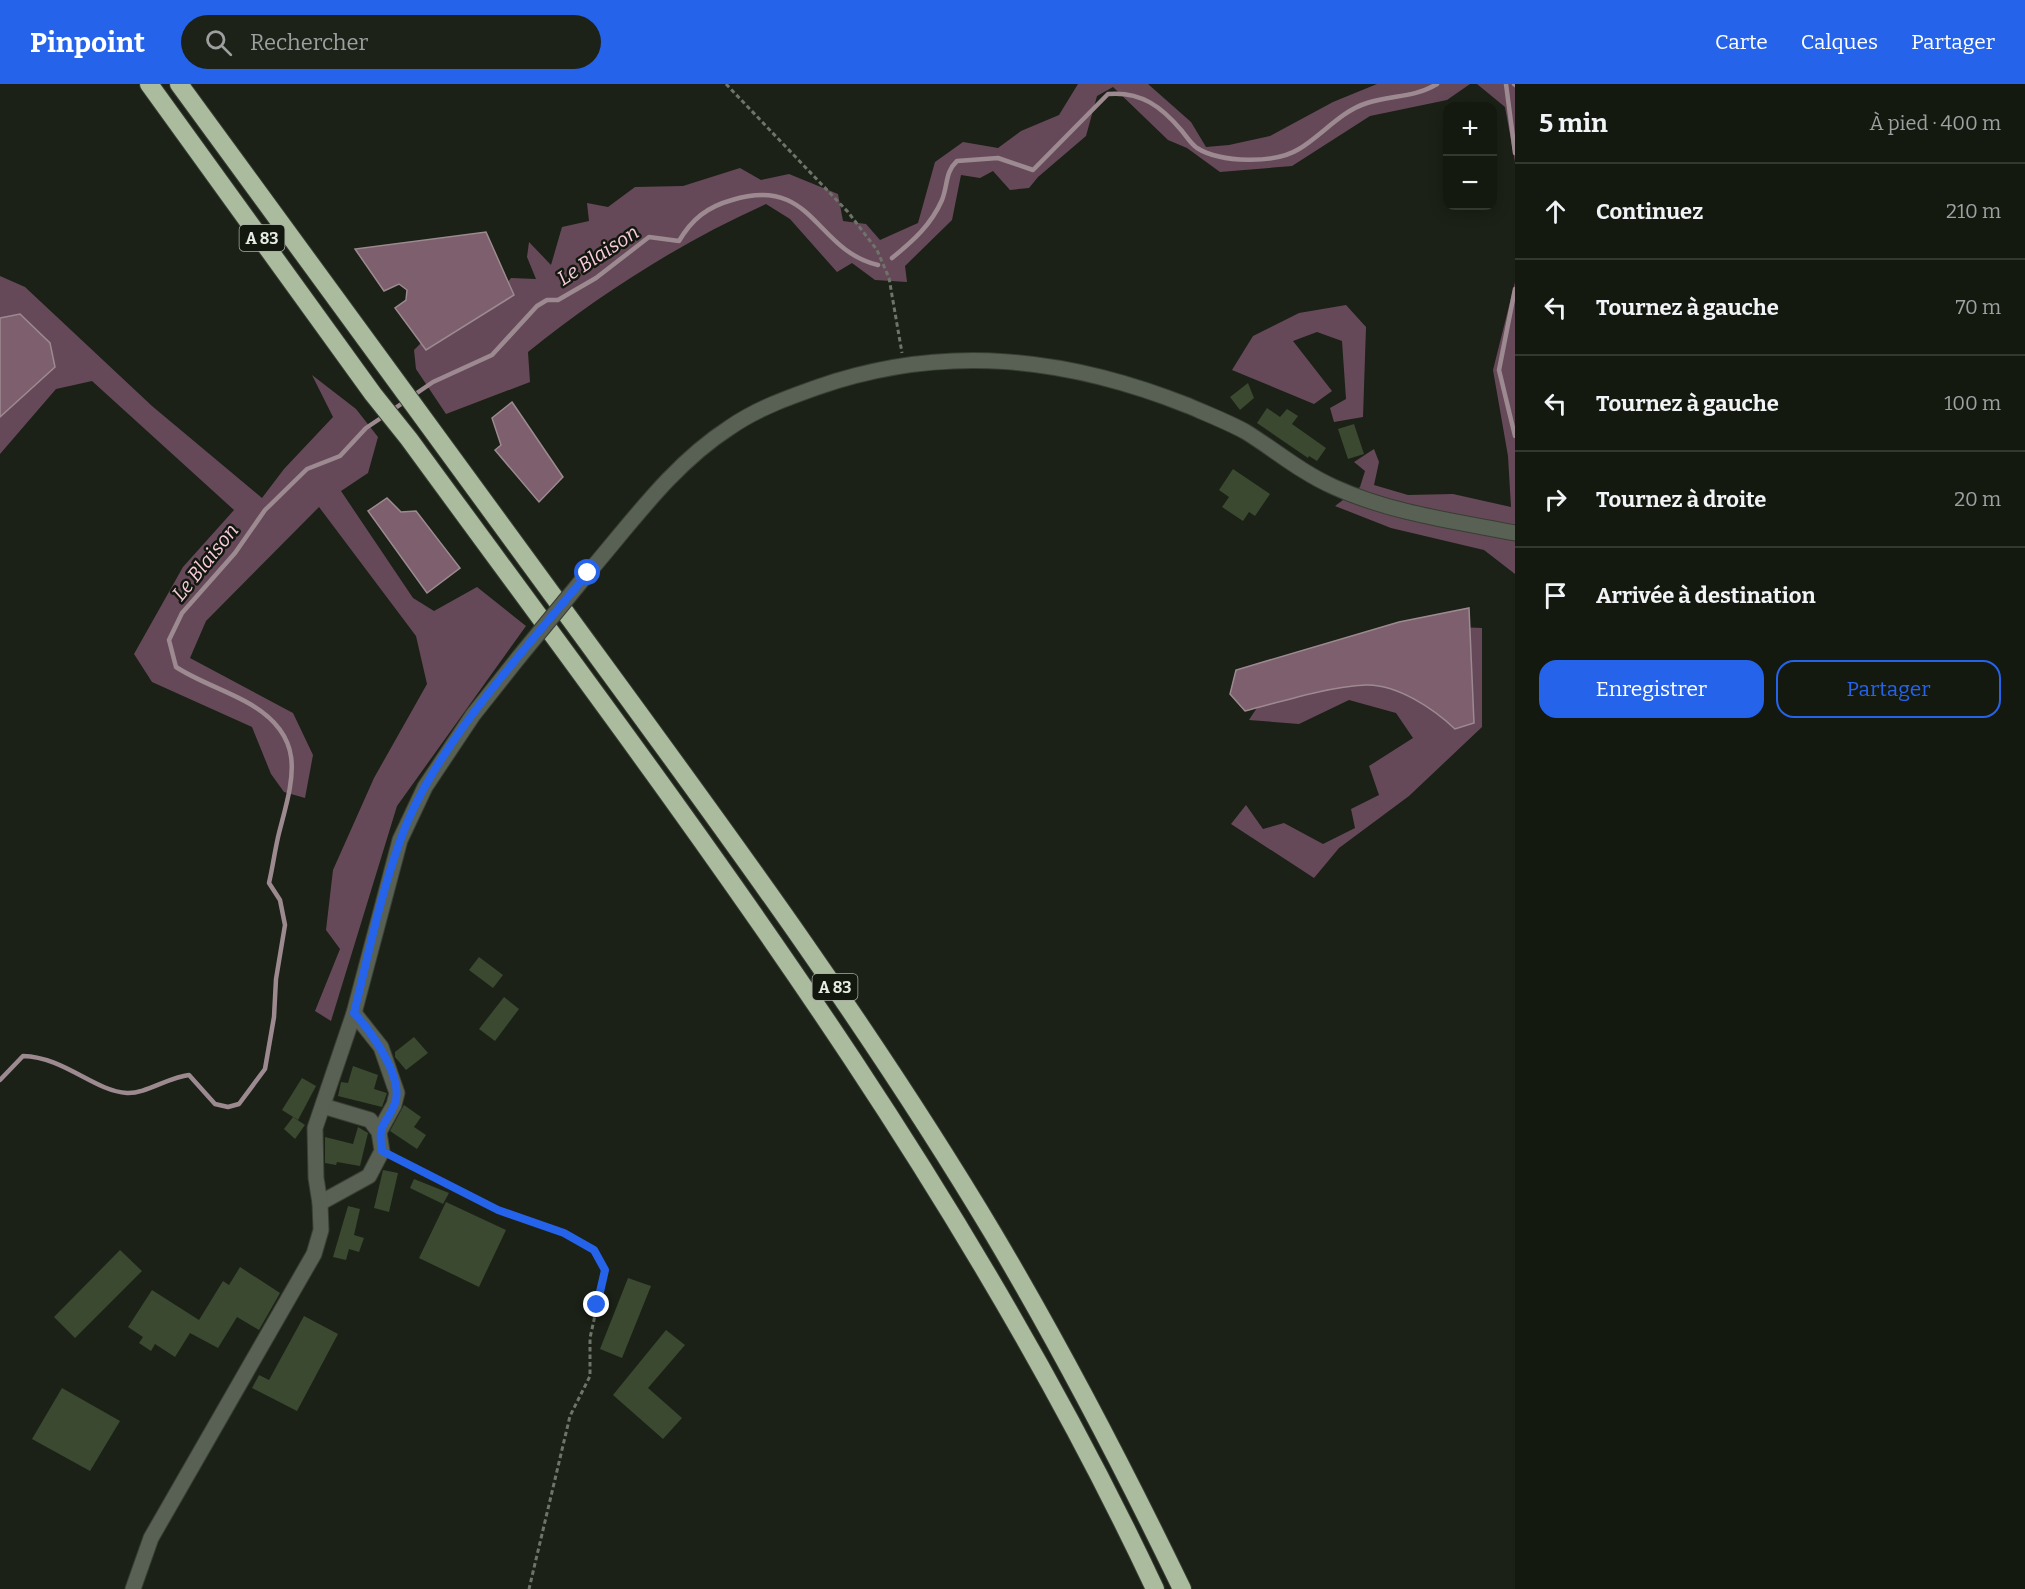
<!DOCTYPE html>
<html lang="fr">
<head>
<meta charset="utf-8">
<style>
  body { margin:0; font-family:Bitter,serif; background:#1d2219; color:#f1f3f6 }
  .controls { position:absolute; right:18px; top:18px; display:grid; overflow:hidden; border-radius:12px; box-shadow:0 3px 15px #0003 }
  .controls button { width:54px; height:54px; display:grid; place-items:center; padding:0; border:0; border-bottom:2px solid #333830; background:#141910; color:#f1f3f6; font:30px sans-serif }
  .stop { position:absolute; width:18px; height:18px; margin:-14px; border:4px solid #2563eb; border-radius:50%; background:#fff }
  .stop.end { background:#2563eb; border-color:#fff; box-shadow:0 2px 6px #0008 }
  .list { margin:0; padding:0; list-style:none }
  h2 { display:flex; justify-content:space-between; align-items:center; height:78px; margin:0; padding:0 24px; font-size:26px }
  h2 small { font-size:20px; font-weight:400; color:#9da09f }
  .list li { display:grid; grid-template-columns:39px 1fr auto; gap:18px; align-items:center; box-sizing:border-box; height:96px; padding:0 24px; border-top:2px solid #333830 }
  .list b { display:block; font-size:22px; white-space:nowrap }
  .list em { font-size:20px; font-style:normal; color:#9da09f }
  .actions { display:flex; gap:12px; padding:18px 24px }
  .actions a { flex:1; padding:14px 0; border:2px solid #2563eb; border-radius:18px; text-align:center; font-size:21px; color:#2563eb }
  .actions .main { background:#2563eb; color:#fff }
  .icon { flex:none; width:33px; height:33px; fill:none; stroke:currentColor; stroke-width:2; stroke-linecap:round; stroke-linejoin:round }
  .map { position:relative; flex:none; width:1515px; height:1505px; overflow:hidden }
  header { display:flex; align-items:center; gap:36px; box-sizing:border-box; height:84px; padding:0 30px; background:#2563eb; color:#fff }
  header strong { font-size:28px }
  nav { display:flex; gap:33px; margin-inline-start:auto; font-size:21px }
  .search { width:420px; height:54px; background:#1d2219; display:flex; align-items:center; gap:15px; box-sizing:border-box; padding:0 21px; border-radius:33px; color:#9da09f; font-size:22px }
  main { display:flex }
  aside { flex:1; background:#141910 }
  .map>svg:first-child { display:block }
  .forest { fill:#664958 }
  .water { fill:#7d5f6d; stroke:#9d8a91; stroke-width:1.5 }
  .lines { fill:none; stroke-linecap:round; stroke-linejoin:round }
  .stream { stroke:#9d8a91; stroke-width:4.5 }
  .building { fill:#3b4930 }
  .minor-casing { stroke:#383e33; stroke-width:17 }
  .highway-casing { stroke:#383e33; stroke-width:20 }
  .path { stroke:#6f746a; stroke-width:3; stroke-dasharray:4.5 3; stroke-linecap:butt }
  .minor { stroke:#596054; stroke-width:15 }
  .highway { stroke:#aabb9e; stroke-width:18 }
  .minor-bridge-casing { stroke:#383e33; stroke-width:17; stroke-linecap:butt }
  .minor-bridge { stroke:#596054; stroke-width:15 }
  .route { stroke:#2563eb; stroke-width:8 }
  .labels { text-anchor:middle; stroke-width:5; stroke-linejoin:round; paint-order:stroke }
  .shield { fill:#12180d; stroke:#a8ada4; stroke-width:1.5 }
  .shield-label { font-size:16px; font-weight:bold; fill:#e8ede5 }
  .water-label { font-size:20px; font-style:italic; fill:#facbe1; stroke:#12180d }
</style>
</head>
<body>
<header>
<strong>Pinpoint</strong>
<div class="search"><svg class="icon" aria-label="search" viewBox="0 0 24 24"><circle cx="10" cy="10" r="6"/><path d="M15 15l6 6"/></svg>Rechercher</div>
<nav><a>Carte</a><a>Calques</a><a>Partager</a></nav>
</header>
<main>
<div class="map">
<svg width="1515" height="1505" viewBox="0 0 1515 1505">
  <rect width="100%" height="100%" fill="#1b2116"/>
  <g class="forest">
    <path d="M1078,0H1148L1191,38L1206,63L1229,61L1270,52L1333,18L1377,0H1470L1447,16L1370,32L1292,82L1220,88L1187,64L1168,56L1113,3L1097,12L1086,52L1038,93L1029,104L1010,106L993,87L980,94L961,91L952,136L905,182L907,198L875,196L852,179L837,188L790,135L766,120C681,158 600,210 528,268L530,298L446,330L416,285L414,266L431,249L496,211L511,194L536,195L527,173L529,158L551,181L562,143L589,137L587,119L608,123L635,103L683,102L740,84L761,96L789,90L838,110L843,137L866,140L880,156L918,139L935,78L963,58L998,64L1021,47L1059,31Z"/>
    <polygon points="1477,0 1515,0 1515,78 1505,23"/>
    <polygon points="0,192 25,203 152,322 262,414 284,385 333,333 312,291 356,325 378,353 368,389 341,407 413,514 434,527 477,503 526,542 397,722 331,937 315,927 340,865 326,846 333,786 374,694 427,600 416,552 319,423 206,537 190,574 293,629 313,671 305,714 284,708 271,690 252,643 152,598 134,570 183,483 234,426 92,297 56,305 0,370"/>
    <polygon points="1515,198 1515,490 1484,466 1391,444 1335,422 1360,403 1365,387 1354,378 1374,365 1379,378 1374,401 1408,411 1453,410 1511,423 1508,372 1493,286"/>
    <polygon points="1346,221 1366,243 1363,333 1334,338 1330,324 1346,315 1342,257 1317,248 1293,257 1332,307 1314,320 1232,286 1253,252 1299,229"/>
    <polygon points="1459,543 1482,544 1482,643 1409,712 1339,764 1314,794 1231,740 1246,721 1263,745 1284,739 1323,760 1355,744 1351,725 1379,711 1369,682 1413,654 1396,629 1349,616 1299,640 1249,636 1269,605"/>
  </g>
  <g class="water">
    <polygon points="486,148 514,211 426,266 395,224 406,216 407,206 399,200 384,207 355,165"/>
    <polygon points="20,230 50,259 55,283 0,333 0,234"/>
    <polygon points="512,318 563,393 539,418 495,366 501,361 492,334"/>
    <polygon points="387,414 401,428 416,427 460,484 427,509 368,427"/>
    <path d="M1469,524L1474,639L1455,645C1434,625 1397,600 1366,601C1326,603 1284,617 1245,627L1230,610L1236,586L1399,538Z"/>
  </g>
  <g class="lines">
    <g class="stream">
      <polyline points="1506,0 1515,69"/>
      <polyline points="1514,0 1515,1"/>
      <path d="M892,174C913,157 931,141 942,116C948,101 945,88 957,77L998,74L1033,86L1108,10C1141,7 1162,23 1182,47C1186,52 1191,60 1197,64C1221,79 1275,80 1299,65C1321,52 1341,27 1367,19C1391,11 1414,14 1437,0"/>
      <polyline points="1515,205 1499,286 1515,352"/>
      <path d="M414,311L433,298L492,271L537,222L547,216H558L596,194L649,153L679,157C692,135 707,123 732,116C814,91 814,166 878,181"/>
      <polyline points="391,327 407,316"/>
      <path d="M0,996L23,972C64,973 94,1007 127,1009C145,1010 169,993 189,991L215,1020L228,1023L239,1020L265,985L274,933L276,895L285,841L280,816L269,799C273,782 275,765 279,749C293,695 308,654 250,620C226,606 199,598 176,583L169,556L182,529L235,469L265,426L307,385L340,372L366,344L384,332"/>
    </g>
  </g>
  <g class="building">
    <polygon points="1248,299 1254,314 1240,326 1230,313"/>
    <polygon points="1267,324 1280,333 1287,325 1298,332 1292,340 1326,364 1317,377 1309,372 1308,374 1257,339"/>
    <polygon points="1354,340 1364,370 1348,375 1338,345"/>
    <polygon points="1233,385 1270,410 1255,432 1249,428 1243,437 1222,423 1229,413 1219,406"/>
    <polygon points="479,873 503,891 493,904 469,886"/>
    <polygon points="504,913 519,925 495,957 479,945"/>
    <polygon points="414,953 428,969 406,986 395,973 395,968"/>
    <polygon points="353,982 378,991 374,1005 387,1009 382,1023 338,1012 341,998 348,999"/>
    <polygon points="302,994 316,1002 298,1036 282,1026"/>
    <polygon points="404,1021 421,1033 414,1043 426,1051 417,1065 390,1047"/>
    <polygon points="293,1033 305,1041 295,1055 284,1045"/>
    <polygon points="358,1043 368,1049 360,1082 337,1078 336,1081 325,1079 325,1053 353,1060"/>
    <polygon points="383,1086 398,1089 389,1128 374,1124"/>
    <polygon points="414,1095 449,1109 443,1120 410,1104"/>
    <polygon points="446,1118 506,1146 479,1203 419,1174"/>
    <polygon points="348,1122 360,1125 354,1151 364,1154 359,1168 349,1165 346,1176 333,1173"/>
    <polygon points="120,1166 142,1187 75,1254 54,1233"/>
    <polygon points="240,1183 280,1209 259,1246 237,1233 218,1264 190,1249 175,1273 155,1260 151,1267 139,1259 143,1253 128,1243 152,1206 199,1236 223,1197 229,1201"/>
    <polygon points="628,1194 651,1202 622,1274 600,1265"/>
    <polygon points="304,1232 338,1250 297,1327 252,1304 259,1291 269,1296"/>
    <polygon points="666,1246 685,1261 648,1304 682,1334 663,1355 613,1311"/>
    <polygon points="62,1304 120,1337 90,1387 32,1355"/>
  </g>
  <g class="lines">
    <defs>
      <g id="minor">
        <path d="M588,489C631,439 673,380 729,344C756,325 787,314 818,303C945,259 1066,273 1189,322C1207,330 1228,338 1246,348C1275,366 1302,389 1334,403C1391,429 1454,437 1515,449"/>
        <polyline points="354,929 381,963 397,1009 394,1021 379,1048"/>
        <polyline points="320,1119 369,1092 382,1067 379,1048 370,1036 323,1022"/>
        <polyline points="133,1505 151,1454 314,1170 321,1146 320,1119 316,1094 315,1044 354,929 400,756 425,703 473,631 519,573"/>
      </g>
      <g id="highway">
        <path d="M149,0L373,310L409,355C680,726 958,1085 1155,1505"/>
        <path d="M179,0C315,186 451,372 587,558C729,752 871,945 994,1151C1062,1266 1124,1385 1182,1505"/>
      </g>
    </defs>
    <use href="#minor" class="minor-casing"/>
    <use href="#highway" class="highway-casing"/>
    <g class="path">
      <polyline points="726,0 848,128 877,166 889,194 902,269"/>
      <polyline points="394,1073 498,1126 564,1149 594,1166 605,1186 590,1254 590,1292 570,1332 529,1505"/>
    </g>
    <use href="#minor" class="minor"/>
    <use href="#highway" class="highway"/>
    <defs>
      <polyline id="minor-bridge" points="519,573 588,489"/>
    </defs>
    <use href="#minor-bridge" class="minor-bridge-casing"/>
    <use href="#minor-bridge" class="minor-bridge"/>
  </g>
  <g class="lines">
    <path class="route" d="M588,489C525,566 432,664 400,757C380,812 368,872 354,929C371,947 404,994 395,1019C386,1043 377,1037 382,1067L498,1126L564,1149L594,1166L605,1186L597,1221"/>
  </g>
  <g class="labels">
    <g class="shield">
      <rect x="239.5" y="141" width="45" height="26" rx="4.5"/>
      <rect x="812.5" y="890" width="45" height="26" rx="4.5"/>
    </g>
    <g class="shield-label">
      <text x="262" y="160">A 83</text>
      <text x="835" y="909">A 83</text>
    </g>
    <g class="water-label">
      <text transform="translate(598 171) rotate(-33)" y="7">Le Blaison</text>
      <text transform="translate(205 478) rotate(-51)" y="7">Le Blaison</text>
    </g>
  </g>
</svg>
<div class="controls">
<button>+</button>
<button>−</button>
</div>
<div class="stop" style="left:588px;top:489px"></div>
<div class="stop end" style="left:597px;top:1221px"></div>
</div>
<aside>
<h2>5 min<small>À pied · 400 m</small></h2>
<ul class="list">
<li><svg class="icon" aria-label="ahead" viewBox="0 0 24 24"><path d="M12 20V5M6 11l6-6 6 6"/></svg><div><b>Continuez</b></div><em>210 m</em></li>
<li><svg class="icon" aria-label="left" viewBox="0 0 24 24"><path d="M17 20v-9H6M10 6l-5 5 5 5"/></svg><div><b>Tournez à gauche</b></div><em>70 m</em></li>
<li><svg class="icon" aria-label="left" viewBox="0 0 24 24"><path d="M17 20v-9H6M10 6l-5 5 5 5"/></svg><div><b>Tournez à gauche</b></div><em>100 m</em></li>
<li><svg class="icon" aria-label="right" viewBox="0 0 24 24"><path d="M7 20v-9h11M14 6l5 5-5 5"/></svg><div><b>Tournez à droite</b></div><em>20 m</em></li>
<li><svg class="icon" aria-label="arrive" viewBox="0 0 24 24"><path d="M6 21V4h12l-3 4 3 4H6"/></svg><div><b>Arrivée à destination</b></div></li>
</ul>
<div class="actions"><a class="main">Enregistrer</a><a>Partager</a></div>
</aside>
</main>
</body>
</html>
